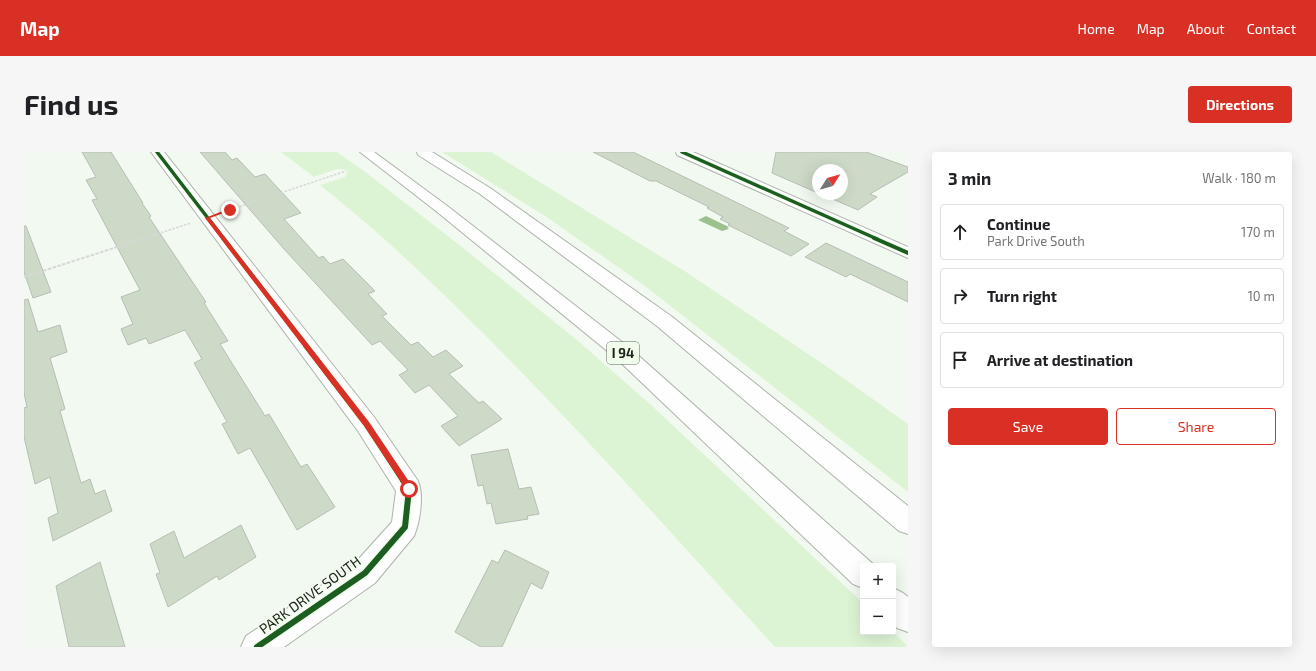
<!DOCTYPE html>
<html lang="en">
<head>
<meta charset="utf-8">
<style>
  body { margin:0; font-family:"Exo 2",sans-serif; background:#f6f6f6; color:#202124 }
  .controls { position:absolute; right:12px; bottom:12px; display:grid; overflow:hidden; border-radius:4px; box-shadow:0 4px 16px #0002 }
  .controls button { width:36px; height:36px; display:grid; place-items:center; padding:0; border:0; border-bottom:1px solid #e0e0e0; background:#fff; color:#202124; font:20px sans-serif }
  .compass { position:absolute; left:788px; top:12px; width:36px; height:36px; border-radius:50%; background:#fff; box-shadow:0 4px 16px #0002; rotate:53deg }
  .stop { position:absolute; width:12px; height:12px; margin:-9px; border:3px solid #d93025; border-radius:50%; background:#fff }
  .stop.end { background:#d93025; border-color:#fff; box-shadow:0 1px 4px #0008 }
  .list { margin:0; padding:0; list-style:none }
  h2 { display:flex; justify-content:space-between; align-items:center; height:52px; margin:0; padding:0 16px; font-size:17px }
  h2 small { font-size:13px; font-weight:400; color:#757577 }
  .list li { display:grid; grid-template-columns:26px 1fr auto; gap:12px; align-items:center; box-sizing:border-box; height:56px; margin:0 8px 8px; padding:0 8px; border:1px solid #e0e0e0; border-radius:4px }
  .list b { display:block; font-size:15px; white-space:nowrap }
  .list p { margin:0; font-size:13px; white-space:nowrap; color:#757577 }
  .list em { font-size:13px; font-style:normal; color:#757577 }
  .actions { display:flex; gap:8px; padding:12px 16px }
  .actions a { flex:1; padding:9px 0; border:1px solid #d93025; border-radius:4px; text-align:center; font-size:14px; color:#d93025 }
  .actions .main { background:#d93025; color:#fff }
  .icon { flex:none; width:22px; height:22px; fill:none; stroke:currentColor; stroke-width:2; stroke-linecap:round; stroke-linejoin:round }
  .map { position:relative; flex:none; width:884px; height:495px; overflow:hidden; border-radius:4px }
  header { display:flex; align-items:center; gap:24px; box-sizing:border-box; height:56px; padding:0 20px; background:#d93025; color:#fff }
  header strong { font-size:19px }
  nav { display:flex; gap:22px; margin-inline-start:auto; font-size:14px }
  .intro { display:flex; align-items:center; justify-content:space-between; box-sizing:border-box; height:96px; padding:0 24px }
  h1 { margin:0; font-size:28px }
  .button { padding:10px 18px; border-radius:4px; background:#d93025; color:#fff; font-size:14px; font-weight:700 }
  main { display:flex; gap:24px; padding:0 24px }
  aside { flex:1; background:#fff; border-radius:4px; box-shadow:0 4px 16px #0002 }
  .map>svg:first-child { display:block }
  .green { fill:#ddf4d4 }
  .water { fill:#9dc18e }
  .building { fill:#cddac7; stroke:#b8bcb6 }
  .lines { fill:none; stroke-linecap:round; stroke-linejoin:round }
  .street-casing { stroke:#aeb3ac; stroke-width:2 }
  .highway-casing { stroke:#aeb3ac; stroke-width:2 }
  .path-far1 { stroke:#d6d8d6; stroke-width:1.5; stroke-dasharray:2.5 1.5; stroke-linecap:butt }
  .path { stroke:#d6d8d6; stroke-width:2; stroke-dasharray:3.5 1.5; stroke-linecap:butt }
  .street { fill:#fdfefd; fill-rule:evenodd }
  .highway { fill:#fdfefd; fill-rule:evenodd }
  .cycleway-far3-casing { stroke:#f1fdec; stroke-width:5 }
  .cycleway-far2-casing { stroke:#f1fdec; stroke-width:6 }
  .cycleway-far1-casing { stroke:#f1fdec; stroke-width:8 }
  .cycleway-casing { stroke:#f1fdec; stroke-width:9 }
  .cycleway-far3 { stroke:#1b5e20; stroke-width:3.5 }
  .cycleway-far2 { stroke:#1b5e20; stroke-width:4 }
  .cycleway-far1 { stroke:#1b5e20; stroke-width:5 }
  .cycleway { stroke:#1b5e20; stroke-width:6 }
  .route { fill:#d93025 }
  .labels { text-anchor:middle; stroke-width:4; stroke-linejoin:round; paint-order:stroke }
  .shield { fill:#f1fdec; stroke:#5f665c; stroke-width:1 }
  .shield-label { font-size:13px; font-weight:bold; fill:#20251f }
  .street-label { font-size:14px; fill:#20251f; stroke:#f1fdec }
</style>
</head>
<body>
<header>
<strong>Map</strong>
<nav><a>Home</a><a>Map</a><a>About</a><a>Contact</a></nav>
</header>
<div class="intro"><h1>Find us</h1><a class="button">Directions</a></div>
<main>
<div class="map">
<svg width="884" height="495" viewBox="0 0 884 495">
  <rect width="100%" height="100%" fill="#f2f9f0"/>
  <g class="green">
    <path d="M257,0H313L340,19L438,95L554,189L627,253L839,451V480L869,479L884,495H751C623,355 499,212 358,85C338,67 317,50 296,33L321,25L324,18L313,17L290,25Z"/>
    <polygon points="418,0 467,0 662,120 805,216 884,272 884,340 621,134 524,66"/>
  </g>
  <polygon class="water" points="682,64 705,75 703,76 705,77 698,79 674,68"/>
  <g class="building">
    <polygon points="58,0 87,0 119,51 118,51 127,64 125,65 145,95 182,150 180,151 204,189 196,192 241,264 245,262 277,315 283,312 311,355 273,378 226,296 214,302 198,272 203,270 170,211 178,207 161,178 125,192 122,186 104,193 97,177 109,172 97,145 116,138 68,48 73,47 62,28 72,25"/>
    <polygon points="176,0 201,0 208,8 213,6 231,25 241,22 277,61 260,67 295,106 299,104 306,112 319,107 351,139 344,142 363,162 358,164 387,193 394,190 409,205 422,198 439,214 425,222 455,251 459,249 478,267 435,294 417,274 434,264 405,233 391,241 375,223 384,218 356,189 348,193 260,97"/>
    <polygon points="569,0 609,0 765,76 760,79 785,92 767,104 704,73 706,72 696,67 699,65 683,56 685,55 632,29 626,29"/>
    <polygon points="752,0 842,0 884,15 884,20 846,42 853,45 834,58 797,42 818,42 818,18 794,18 794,41 748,21"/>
    <polygon points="0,74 2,74 27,140 9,146 0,120"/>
    <polygon points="802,91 884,130 884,150 826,122 822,125 781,105"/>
    <polygon points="4,147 14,180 36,173 43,200 26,206 41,257 36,259 57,331 66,327 71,342 81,338 88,359 29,389 24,366 34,361 26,325 11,332 0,285 0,256 3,255 0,241 0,148"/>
    <polygon points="484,297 495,337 507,335 515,362 503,364 504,367 472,372 467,351 463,352 459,333 454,334 447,303"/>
    <polygon points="217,373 232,405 195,428 193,424 144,455 132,422 136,421 126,392 150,379 160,406"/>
    <polygon points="481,398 525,420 518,437 507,431 478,495 457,495 431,480 468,408 474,411"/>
    <polygon points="76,410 101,495 45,495 32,434"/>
  </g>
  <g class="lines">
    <defs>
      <g id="street">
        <path d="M127,0H140L350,265L394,329C400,343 396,370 390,384L351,431L260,495H217L222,484L331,411L368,370L372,339L334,279Z"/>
        <polygon points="652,0 669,0 884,95 884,106 653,3"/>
      </g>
      <g id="highway">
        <polygon points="336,0 350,0 422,53 607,197 849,412 850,414 839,414 839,436 829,432 593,207 412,59"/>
        <polygon points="393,0 408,0 466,36 647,164 884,354 884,382 875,379 633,174 456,42 394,3"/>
        <polygon points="869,436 879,441 884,445 884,480 873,476 869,471"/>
      </g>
    </defs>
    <use href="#street" class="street-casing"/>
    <use href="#highway" class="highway-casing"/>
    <g class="path-far1">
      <polyline points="200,60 322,19"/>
      <polyline points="118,87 167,71"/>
    </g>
    <polyline class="path" points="0,125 121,86"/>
    <use href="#street" class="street"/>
    <use href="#highway" class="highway"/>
    <defs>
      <g id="cycleway-far3">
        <polyline points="133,0 200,87"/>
        <polyline points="658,0 853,87"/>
      </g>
      <g id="cycleway-far2">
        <polyline points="199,86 283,195"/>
        <polyline points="850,86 884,101"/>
      </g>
      <polyline id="cycleway-far1" points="282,194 342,272 379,329"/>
      <polyline id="cycleway" points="233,495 341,421 381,375 385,337 379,328"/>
    </defs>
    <use href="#cycleway-far3" class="cycleway-far3-casing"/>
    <use href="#cycleway-far2" class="cycleway-far2-casing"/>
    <use href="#cycleway-far1" class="cycleway-far1-casing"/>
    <use href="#cycleway" class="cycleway-casing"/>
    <use href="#cycleway-far3" class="cycleway-far3"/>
    <use href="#cycleway-far2" class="cycleway-far2"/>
    <use href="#cycleway-far1" class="cycleway-far1"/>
    <use href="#cycleway" class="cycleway"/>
  </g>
  <polygon class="route" points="204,57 208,58 186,66 345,270 388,334 388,339 383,339 340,274 181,66"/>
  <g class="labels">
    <rect class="shield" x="583" y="190" width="32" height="22" rx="3"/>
    <g class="shield-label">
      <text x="599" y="206">I 94</text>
    </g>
    <g class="street-label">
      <text transform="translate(286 443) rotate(-36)" y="5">PARK DRIVE SOUTH</text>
    </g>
  </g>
</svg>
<div class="controls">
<button>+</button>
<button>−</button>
</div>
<svg class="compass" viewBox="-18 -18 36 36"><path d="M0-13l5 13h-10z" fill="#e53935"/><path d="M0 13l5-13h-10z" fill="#757577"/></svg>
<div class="stop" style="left:385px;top:337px"></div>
<div class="stop end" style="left:206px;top:58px"></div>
</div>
<aside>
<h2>3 min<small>Walk · 180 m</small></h2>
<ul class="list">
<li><svg class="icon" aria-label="ahead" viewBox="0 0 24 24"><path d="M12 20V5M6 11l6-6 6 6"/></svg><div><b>Continue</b><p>Park Drive South</p></div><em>170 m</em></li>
<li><svg class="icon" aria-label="right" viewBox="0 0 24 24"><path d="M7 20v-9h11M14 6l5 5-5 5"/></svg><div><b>Turn right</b></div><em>10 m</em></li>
<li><svg class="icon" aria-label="arrive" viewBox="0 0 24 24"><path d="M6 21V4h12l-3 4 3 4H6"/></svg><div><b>Arrive at destination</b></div></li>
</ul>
<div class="actions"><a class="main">Save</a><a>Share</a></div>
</aside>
</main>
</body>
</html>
